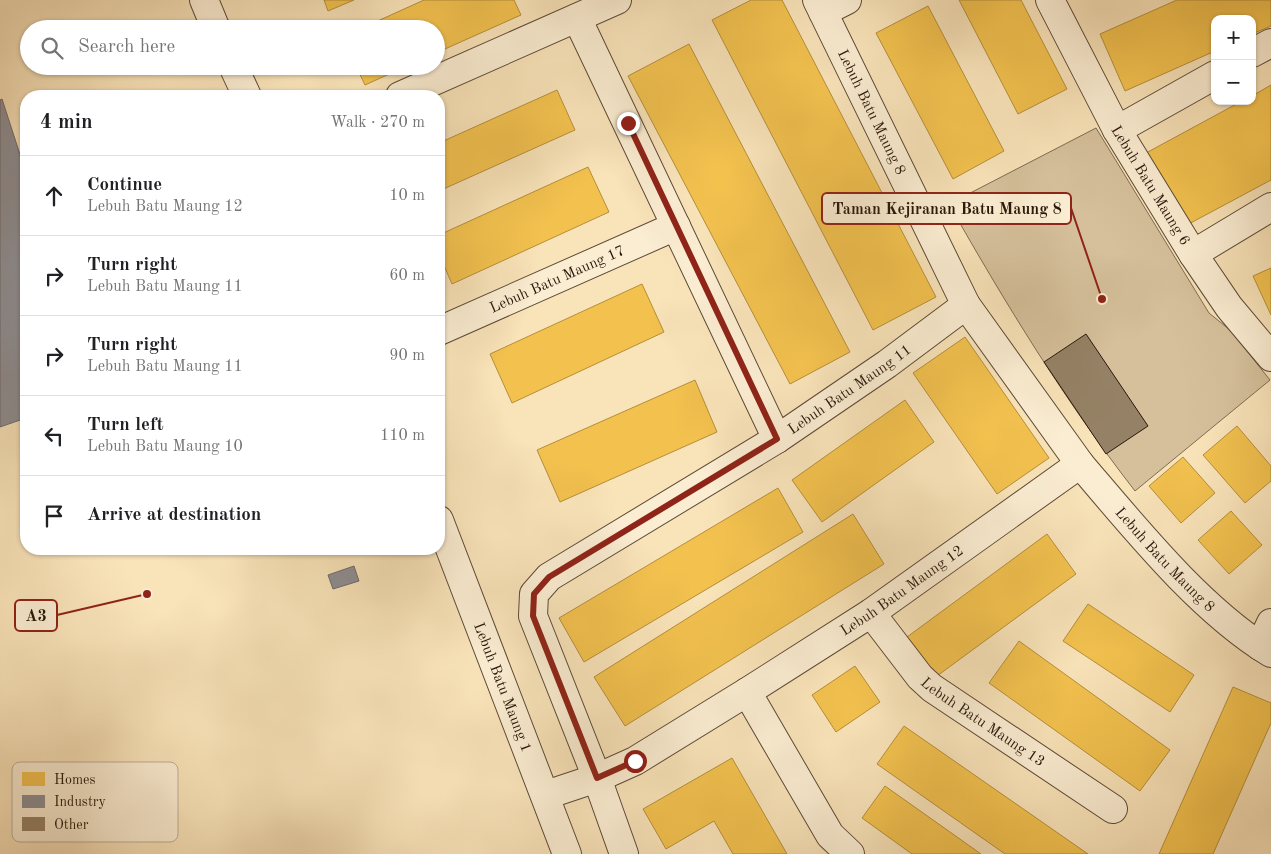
<!DOCTYPE html>
<html lang="en">
<head>
<meta charset="utf-8">
<style>
  body { margin:0; font-family:"Old Standard TT",serif; background:#f6f6f6; color:#202124 }
  .controls { position:absolute; right:15px; top:15px; display:grid; overflow:hidden; border-radius:10px; box-shadow:0 1px 4px #0004 }
  .controls button { width:45px; height:45px; display:grid; place-items:center; padding:0; border:0; border-bottom:1px solid #e0e0e0; background:#fff; color:#202124; font:25px sans-serif }
  .stop { position:absolute; width:15px; height:15px; margin:-11px; border:4px solid #8f2418; border-radius:50%; background:#fff }
  .stop.end { background:#8f2418; border-color:#fff; box-shadow:0 1px 5px #0008 }
  .list { margin:0; padding:0; list-style:none }
  h2 { display:flex; justify-content:space-between; align-items:center; height:65px; margin:0; padding:0 20px; font-size:21px }
  h2 small { font-size:16px; font-weight:400; color:#757577 }
  .list li { display:grid; grid-template-columns:32px 1fr auto; gap:15px; align-items:center; box-sizing:border-box; height:80px; padding:0 20px; border-top:1px solid #e0e0e0 }
  .list b { display:block; font-size:19px; white-space:nowrap }
  .list p { margin:0; font-size:16px; white-space:nowrap; color:#757577 }
  .list em { font-size:16px; font-style:normal; color:#757577 }
  .icon { flex:none; width:28px; height:28px; fill:none; stroke:currentColor; stroke-width:2; stroke-linecap:round; stroke-linejoin:round }
  .map { position:relative; flex:none; width:1271px; height:854px; overflow:hidden }
  .search { position:absolute; background:#fff; box-shadow:0 1px 4px #0004; left:20px; top:20px; width:425px; height:55px; display:flex; align-items:center; gap:12px; box-sizing:border-box; padding:0 18px; border-radius:28px; color:#757577; font-size:19px }
  .panel { position:absolute; background:#fff; box-shadow:0 1px 4px #0004; left:20px; top:90px; width:425px; height:465px; border-radius:20px }
  .map>svg:first-child { display:block }
  .green { fill:#d5c09b; stroke:#7e6c52 }
  .homes { fill:#f2c14e; stroke:#b58e3a }
  .industry { fill:#8d8d92; stroke:#6f6a69 }
  .building { fill:#958165; stroke:#28170a }
  .lines { fill:none; stroke-linecap:round; stroke-linejoin:round }
  .minor-casing { stroke:#5c4a36; stroke-width:30 }
  .minor { stroke:#fbedd2; stroke-width:28 }
  .route { stroke:#8f2418; stroke-width:6 }
  .labels { text-anchor:middle; stroke-width:5; stroke-linejoin:round; paint-order:stroke }
  .street-label { font-size:15px; fill:#28170a; stroke:#fbedd2 }
  .key { fill:#fbedd2; stroke:#bcad96; stroke-width:1 }
  .key-label { font-size:14px; fill:#28170a }
  .leader { fill:none; stroke:#8f2418; stroke-width:2 }
  .callout-dot { fill:#8f2418; stroke:#fbedd2; stroke-width:2 }
  .callout { fill:#fbedd2; stroke:#8f2418; stroke-width:2 }
  .callout-label { font-size:16px; text-anchor:middle; font-weight:bold; fill:#28170a }
</style>
</head>
<body>
<div class="map">
<svg width="1271" height="854" viewBox="0 0 1271 854">
  <rect width="100%" height="100%" fill="#f9e3b9"/>
  <filter id="stains"><feTurbulence type="fractalNoise" baseFrequency=".004" numOctaves="4"/><feColorMatrix values="0 0 0 0 .2 0 0 0 0 .09 0 0 0 0 .02 0 0 0 .5 -.17"/></filter>
  <radialGradient id="worn" r=".72"><stop offset=".6" stop-color="#630" stop-opacity="0"/><stop offset="1" stop-color="#630" stop-opacity=".3"/></radialGradient>
  <path class="green" d="M1096,128L1209,313L1230,330L1270,380L1135,491C1065,401 1005,303 949,204Z"/>
  <g class="homes">
    <polygon points="324,0 354,0 328,11"/>
    <polygon points="424,0 514,0 521,15 436,53 436,29 360,29"/>
    <polygon points="751,0 782,0 936,297 873,330 712,20"/>
    <polygon points="959,0 1021,0 1067,89 1018,114"/>
    <polygon points="1177,0 1271,0 1271,26 1252,34 1252,19 1215,19 1215,51 1125,91 1100,34"/>
    <polygon points="928,6 1004,151 953,179 876,33"/>
    <polygon points="689,44 850,352 790,384 628,76"/>
    <polygon points="356,66 407,66 365,85"/>
    <polygon points="1271,85 1271,180 1185,226 1146,153 1242,101 1252,101 1252,96"/>
    <polygon points="557,90 575,130 439,191 439,143"/>
    <polygon points="588,167 609,212 452,284 439,254 439,235"/>
    <polygon points="1271,268 1271,315 1253,276"/>
    <polygon points="642,284 664,332 512,403 490,354"/>
    <polygon points="965,337 1049,458 997,494 913,373"/>
    <polygon points="695,380 717,432 560,502 537,450"/>
    <polygon points="905,400 934,442 822,522 792,480"/>
    <polygon points="1237,426 1271,466 1271,481 1245,503 1203,455"/>
    <polygon points="1183,457 1215,493 1181,523 1149,486"/>
    <polygon points="778,488 803,532 584,662 559,618"/>
    <polygon points="1231,511 1262,545 1229,574 1198,540"/>
    <polygon points="853,514 884,564 625,726 594,677"/>
    <polygon points="1047,534 1076,574 937,676 907,637"/>
    <polygon points="1088,604 1194,675 1170,712 1063,641"/>
    <polygon points="1019,641 1170,750 1140,791 989,683"/>
    <polygon points="855,666 880,702 836,732 812,695"/>
    <polygon points="1233,687 1271,703 1271,723 1213,854 1159,854"/>
    <polygon points="904,726 1088,854 1005,854 877,764"/>
    <polygon points="732,758 787,854 733,854 714,821 666,849 643,809"/>
    <polygon points="885,786 981,854 912,854 862,818"/>
  </g>
  <g class="industry">
    <polygon points="2,99 26,173 26,418 0,427 0,100"/>
    <polygon points="354,566 359,581 333,589 328,575"/>
  </g>
  <polygon class="building" points="1086,334 1148,426 1106,454 1044,362"/>
  <g class="lines">
    <defs>
      <g id="minor">
        <polyline points="204,0 216,29"/>
        <path id="s1" d="M1050,0L1117,130L1193,254L1229,307L1271,357"/>
        <polyline points="823,12 847,0"/>
        <polyline points="577,18 777,439"/>
        <polyline points="1252,53 1271,43"/>
        <polyline points="233,66 247,96"/>
        <polyline points="400,96 617,0"/>
        <polyline points="1117,130 1215,75"/>
        <polyline points="1193,254 1271,207"/>
        <path id="s2" d="M439,331L676,226"/>
        <path id="s3" d="M1080,464C1134,527 1200,610 1271,653"/>
        <path id="s4" d="M439,520L567,854"/>
        <path id="s5" d="M871,613L920,677L932,688L1113,809"/>
        <polyline points="1260,646 1271,623"/>
        <polyline points="747,692 830,835 850,854"/>
        <path id="s6" d="M546,795L597,778L635,761L747,692L871,613L1080,464L966,305L817,0"/>
        <path id="s7" d="M624,854L597,778L533,616L534,594L549,577L777,439L887,364L966,305"/>
      </g>
    </defs>
    <use href="#minor" class="minor-casing"/>
    <use href="#minor" class="minor"/>
  </g>
  <g class="lines">
    <polyline class="route" points="628,123 777,439 549,577 534,594 533,616 597,778 635,761"/>
  </g>
  <g class="labels">
    <g class="street-label">
      <text transform="translate(872 112) rotate(64)" y="5">Lebuh Batu Maung 8</text>
      <text dy="5" stroke="none"><textPath href="#s1" startOffset="211">Lebuh Batu Maung 6</textPath></text>
      <text dy="5" stroke="none"><textPath href="#s2" startOffset="129">Lebuh Batu Maung 17</textPath></text>
      <text dy="5" stroke="none"><textPath href="#s7" startOffset="654">Lebuh Batu Maung 11</textPath></text>
      <text dy="5" stroke="none"><textPath href="#s3" startOffset="128">Lebuh Batu Maung 8</textPath></text>
      <text dy="5" stroke="none"><textPath href="#s6" startOffset="412">Lebuh Batu Maung 12</textPath></text>
      <text dy="5" stroke="none"><textPath href="#s4" startOffset="179">Lebuh Batu Maung 1</textPath></text>
      <text dy="5" stroke="none"><textPath href="#s5" startOffset="158">Lebuh Batu Maung 13</textPath></text>
    </g>
  </g>
  <rect x="12" y="762" width="166" height="80" rx="8" class="key"/>
  <rect x="22" y="772" width="23" height="14" fill="#f2c14e"/>
  <rect x="22" y="795" width="23" height="13" fill="#8d8d92"/>
  <rect x="22" y="817" width="23" height="14" fill="#958165"/>
  <g class="key-label">
    <text x="54" y="784">Homes</text>
    <text x="54" y="806">Industry</text>
    <text x="54" y="829">Other</text>
  </g>
  <path class="leader" d="M1102 299L1071 208M147 594L57 615"/>
  <g class="callout-dot">
    <circle cx="1102" cy="299" r="5"/>
    <circle cx="147" cy="594" r="5"/>
  </g>
  <g class="callout">
    <rect x="822" y="193" width="249" height="31" rx="5"/>
    <rect x="15" y="600" width="42" height="31" rx="5"/>
  </g>
  <g class="callout-label">
    <text x="947" y="214">Taman Kejiranan Batu Maung 8</text>
    <text x="36" y="621">A3</text>
  </g>
  <rect width="100%" height="100%" filter="url(#stains)"/>
  <rect width="100%" height="100%" fill="url(#worn)"/>
</svg>
<div class="controls">
<button>+</button>
<button>−</button>
</div>
<div class="stop" style="left:635px;top:761px"></div>
<div class="stop end" style="left:628px;top:123px"></div>
<div class="search"><svg class="icon" aria-label="search" viewBox="0 0 24 24"><circle cx="10" cy="10" r="6"/><path d="M15 15l6 6"/></svg>Search here</div>
<section class="panel">
<h2>4 min<small>Walk · 270 m</small></h2>
<ul class="list">
<li><svg class="icon" aria-label="ahead" viewBox="0 0 24 24"><path d="M12 20V5M6 11l6-6 6 6"/></svg><div><b>Continue</b><p>Lebuh Batu Maung 12</p></div><em>10 m</em></li>
<li><svg class="icon" aria-label="right" viewBox="0 0 24 24"><path d="M7 20v-9h11M14 6l5 5-5 5"/></svg><div><b>Turn right</b><p>Lebuh Batu Maung 11</p></div><em>60 m</em></li>
<li><svg class="icon" aria-label="right" viewBox="0 0 24 24"><path d="M7 20v-9h11M14 6l5 5-5 5"/></svg><div><b>Turn right</b><p>Lebuh Batu Maung 11</p></div><em>90 m</em></li>
<li><svg class="icon" aria-label="left" viewBox="0 0 24 24"><path d="M17 20v-9H6M10 6l-5 5 5 5"/></svg><div><b>Turn left</b><p>Lebuh Batu Maung 10</p></div><em>110 m</em></li>
<li><svg class="icon" aria-label="arrive" viewBox="0 0 24 24"><path d="M6 21V4h12l-3 4 3 4H6"/></svg><div><b>Arrive at destination</b></div></li>
</ul>
</section>
</div>
</body>
</html>
